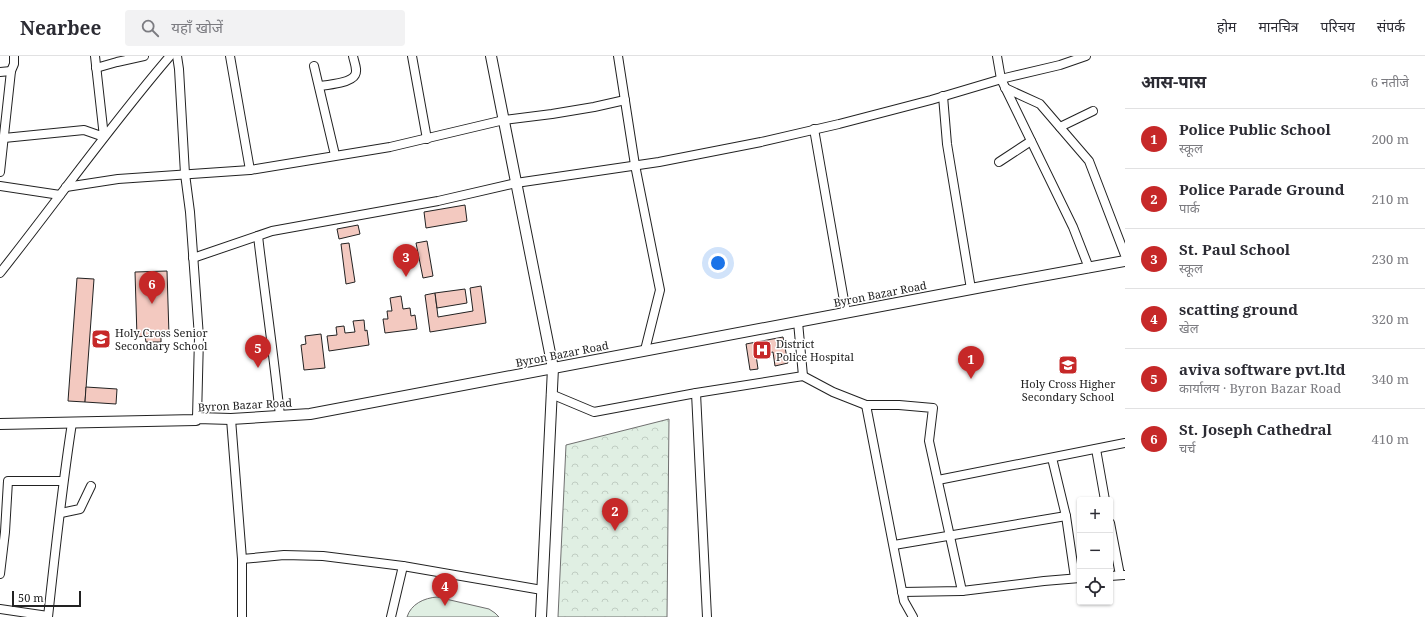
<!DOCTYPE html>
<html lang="hi">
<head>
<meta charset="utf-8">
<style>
  body { margin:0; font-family:"Noto Serif","Noto Sans Devanagari",serif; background:#f2f2f3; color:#2b2b33 }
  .controls { position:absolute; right:12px; bottom:12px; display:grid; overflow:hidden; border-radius:4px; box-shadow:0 1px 3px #0004 }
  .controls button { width:36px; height:36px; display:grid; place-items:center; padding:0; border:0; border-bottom:1px solid #e1e1e2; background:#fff; color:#2b2b33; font:20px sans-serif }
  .scale { position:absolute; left:12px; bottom:10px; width:69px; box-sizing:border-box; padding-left:4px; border:2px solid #222; border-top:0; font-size:11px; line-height:14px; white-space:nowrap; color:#222; -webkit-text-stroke:3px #fff; paint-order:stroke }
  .you { position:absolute; left:718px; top:207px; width:14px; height:14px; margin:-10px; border:3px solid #fff; border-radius:50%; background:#1a73e8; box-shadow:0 0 0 6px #1a73e833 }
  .badge { display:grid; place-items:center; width:26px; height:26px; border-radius:50%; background:#c62828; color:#fff; font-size:13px; font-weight:700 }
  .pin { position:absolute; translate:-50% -33px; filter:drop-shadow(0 1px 2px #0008) }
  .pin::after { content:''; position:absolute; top:21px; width:14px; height:12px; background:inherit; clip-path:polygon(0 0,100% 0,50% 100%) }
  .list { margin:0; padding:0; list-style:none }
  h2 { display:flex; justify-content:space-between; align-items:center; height:52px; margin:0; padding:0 16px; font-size:17px }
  h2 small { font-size:13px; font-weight:400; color:#7c7c81 }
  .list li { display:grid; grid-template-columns:26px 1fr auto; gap:12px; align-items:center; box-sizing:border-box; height:60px; padding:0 16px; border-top:1px solid #e1e1e2 }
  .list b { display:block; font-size:15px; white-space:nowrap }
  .list p { margin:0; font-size:13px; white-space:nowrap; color:#7c7c81 }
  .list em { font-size:13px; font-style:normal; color:#7c7c81 }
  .icon { flex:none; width:22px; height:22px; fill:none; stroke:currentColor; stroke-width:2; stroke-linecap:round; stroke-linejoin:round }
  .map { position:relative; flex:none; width:1125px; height:561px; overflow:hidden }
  header { display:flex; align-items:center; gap:24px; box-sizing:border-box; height:56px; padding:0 20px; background:#fff; border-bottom:1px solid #e1e1e2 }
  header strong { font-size:19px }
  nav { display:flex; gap:22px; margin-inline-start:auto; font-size:14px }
  .search { width:280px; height:36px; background:#f2f2f3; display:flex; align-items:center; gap:10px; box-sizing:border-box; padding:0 14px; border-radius:4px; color:#7c7c81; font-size:15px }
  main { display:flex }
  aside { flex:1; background:#fff }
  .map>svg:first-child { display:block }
  .grass { fill:#e0efe3; stroke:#6f6f6f }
  .forest { fill:url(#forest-crowns); stroke:#6f6f6f }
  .building { fill:#f3c9c0; stroke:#222 }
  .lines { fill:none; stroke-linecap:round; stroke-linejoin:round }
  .minor-casing { stroke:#222; stroke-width:10 }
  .tertiary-casing { stroke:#222; stroke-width:12 }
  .minor { stroke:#fff; stroke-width:8 }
  .tertiary { stroke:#fff; stroke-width:10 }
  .labels { text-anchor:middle; stroke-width:3; stroke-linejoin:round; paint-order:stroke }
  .street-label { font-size:11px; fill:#222; stroke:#fff }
  .poi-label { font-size:11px; fill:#222; stroke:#fff; text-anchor:start }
</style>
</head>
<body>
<header>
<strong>Nearbee</strong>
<div class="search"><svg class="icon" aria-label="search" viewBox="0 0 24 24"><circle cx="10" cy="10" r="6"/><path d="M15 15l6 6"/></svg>यहाँ खोजें</div>
<nav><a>होम</a><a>मानचित्र</a><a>परिचय</a><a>संपर्क</a></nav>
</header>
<main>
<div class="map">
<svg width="1125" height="561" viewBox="0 0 1125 561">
  <defs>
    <pattern id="forest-crowns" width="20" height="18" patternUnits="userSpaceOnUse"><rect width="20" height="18" fill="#e0efe3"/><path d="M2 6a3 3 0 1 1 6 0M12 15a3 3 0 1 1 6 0" fill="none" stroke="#c0cdc2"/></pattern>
  </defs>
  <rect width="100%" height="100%" fill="#fff"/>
  <path class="grass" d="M437,541L489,553L495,557L499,561H407C411,548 424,542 437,541Z"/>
  <polygon class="forest" points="669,363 667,561 558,561 566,389"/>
  <g class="building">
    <polygon points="465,149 467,165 426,172 424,156"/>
    <polygon points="358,169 360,178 339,183 337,173"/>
    <polygon points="427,185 433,220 423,222 416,187"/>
    <polygon points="349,187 355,226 346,228 341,188"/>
    <polygon points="167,215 169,279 161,280 161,286 146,286 145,280 137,281 135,216"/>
    <polygon points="77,222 94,223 85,346 68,345"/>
    <polygon points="481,230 486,267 430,276 425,239 435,237 438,261 473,255 470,232"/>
    <polygon points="465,233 467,247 437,252 435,237"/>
    <polygon points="401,240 403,253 410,252 411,260 415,259 417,273 385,277 383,263 388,263 387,255 392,255 390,242"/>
    <polygon points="364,264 365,275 367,274 369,289 329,295 327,280 337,279 336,271 344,270 345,277 355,276 353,265"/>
    <polygon points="321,278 325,312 304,314 301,289 306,288 305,280"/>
    <polygon points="783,281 788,307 775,310 773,296 756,299 758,313 750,314 746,288"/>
    <polygon points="86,331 117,333 116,348 85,346"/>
  </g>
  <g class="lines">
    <defs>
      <g id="minor">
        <polyline points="177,0 179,13 185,118 190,156 199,281 197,362"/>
        <polyline points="230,0 250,114"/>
        <polyline points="412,0 427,83"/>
        <polyline points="618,0 635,109 660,234 645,294"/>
        <polyline points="997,0 1001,23 1073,171 1089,212"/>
        <polyline points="314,10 335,99"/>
        <polyline points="96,12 117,6 144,0"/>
        <polyline points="0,16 11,15"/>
        <path d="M319,30C327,29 351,27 355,19C358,14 354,6 353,0"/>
        <polyline points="1005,32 1040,48 1089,105 1125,199"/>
        <polyline points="943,40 947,88 971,233"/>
        <polyline points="1060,71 1093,55"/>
        <polyline points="814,73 846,256"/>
        <polyline points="4,82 84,74 104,81 95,0"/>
        <polyline points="999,106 1031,85"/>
        <polyline points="0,116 11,15 14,8 14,0"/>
        <polyline points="0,130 60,139"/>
        <polyline points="66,131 118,123 250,114 390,91 504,64 552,58 594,51 625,44"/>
        <path d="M258,180C265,240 274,300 280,360"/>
        <polyline points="193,202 272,175 438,145 516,127 659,106 761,86 839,68 931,44 1005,22 1060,9 1086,0"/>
        <path d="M0,217C57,145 110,70 170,0"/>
        <polyline points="798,266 803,320"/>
        <polyline points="696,337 707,561"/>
        <polyline points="551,338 594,356 696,337 803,320 833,336 866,349"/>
        <polyline points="231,363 242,503 242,561"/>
        <polyline points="1096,393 1105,444"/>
        <polyline points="1052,402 1066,460 1075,522"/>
        <polyline points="938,424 1125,387"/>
        <polyline points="61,457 80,453 91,430"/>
        <polyline points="1110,467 1120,519"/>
        <polyline points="894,489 1066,460"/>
        <polyline points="242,503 284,499 323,500 403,510 542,534"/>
        <polyline points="0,518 5,476 8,425 63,425"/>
        <polyline points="1110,520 1124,519"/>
        <polyline points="902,536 962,535 1044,525 1080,522"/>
        <polyline points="0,553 48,560"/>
        <path d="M48,561C55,496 62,431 72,367"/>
        <polyline points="391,561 403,510"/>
        <polyline points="913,561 904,545 866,349 899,349 933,352 929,385 962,535"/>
      </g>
      <g id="tertiary">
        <polyline points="491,0 553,312 541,561"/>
        <polyline points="0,368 196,364 197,362 231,363 310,358 987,230 1125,205"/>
      </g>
    </defs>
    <use href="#minor" class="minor-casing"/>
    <use href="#tertiary" class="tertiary-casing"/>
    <use href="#minor" class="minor"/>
    <use href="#tertiary" class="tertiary"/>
  </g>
  <defs>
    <symbol id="school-square" viewBox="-11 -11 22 22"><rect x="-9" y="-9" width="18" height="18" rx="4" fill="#c62828" stroke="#fff"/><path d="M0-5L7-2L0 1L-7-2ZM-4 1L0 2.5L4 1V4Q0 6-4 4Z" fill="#fff"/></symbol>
    <symbol id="hospital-square" viewBox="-11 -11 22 22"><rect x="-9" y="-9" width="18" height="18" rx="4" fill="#c62828" stroke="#fff"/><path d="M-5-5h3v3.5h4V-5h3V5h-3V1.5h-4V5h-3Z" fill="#fff"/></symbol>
  </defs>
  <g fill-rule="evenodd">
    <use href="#school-square" x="90" y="272" width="22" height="22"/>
    <use href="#hospital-square" x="751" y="283" width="22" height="22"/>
    <use href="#school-square" x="1057" y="298" width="22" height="22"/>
  </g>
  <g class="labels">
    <g class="street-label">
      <text transform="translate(880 238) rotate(-11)" y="4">Byron Bazar Road</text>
      <text transform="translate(562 298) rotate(-11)" y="4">Byron Bazar Road</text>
      <text transform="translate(245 349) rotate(-3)" y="4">Byron Bazar Road</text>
    </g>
    <g class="poi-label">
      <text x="115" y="281">Holy Cross Senior<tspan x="115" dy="13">Secondary School</tspan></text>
      <text x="776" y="292">District<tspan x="776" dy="13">Police Hospital</tspan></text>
      <text x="1068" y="332" text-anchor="middle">Holy Cross Higher<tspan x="1068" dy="13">Secondary School</tspan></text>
    </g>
  </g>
</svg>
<div class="controls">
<button>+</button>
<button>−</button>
<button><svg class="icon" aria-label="locate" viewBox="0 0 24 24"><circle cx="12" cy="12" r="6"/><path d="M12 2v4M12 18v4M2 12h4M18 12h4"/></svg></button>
</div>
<div class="scale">50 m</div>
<div class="you"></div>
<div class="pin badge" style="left:971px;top:323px">1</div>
<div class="pin badge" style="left:615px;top:475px">2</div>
<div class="pin badge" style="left:406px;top:221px">3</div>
<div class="pin badge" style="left:445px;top:550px">4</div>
<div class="pin badge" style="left:258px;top:312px">5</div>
<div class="pin badge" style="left:152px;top:248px">6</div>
</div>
<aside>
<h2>आस-पास<small>6 नतीजे</small></h2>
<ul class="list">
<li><span class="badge">1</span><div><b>Police Public School</b><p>स्कूल</p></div><em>200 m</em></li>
<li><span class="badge">2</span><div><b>Police Parade Ground</b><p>पार्क</p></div><em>210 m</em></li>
<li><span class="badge">3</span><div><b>St. Paul School</b><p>स्कूल</p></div><em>230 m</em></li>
<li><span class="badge">4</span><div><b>scatting ground</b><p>खेल</p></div><em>320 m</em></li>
<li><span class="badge">5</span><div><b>aviva software pvt.ltd</b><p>कार्यालय · Byron Bazar Road</p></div><em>340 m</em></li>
<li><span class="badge">6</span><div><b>St. Joseph Cathedral</b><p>चर्च</p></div><em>410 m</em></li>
</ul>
</aside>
</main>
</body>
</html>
